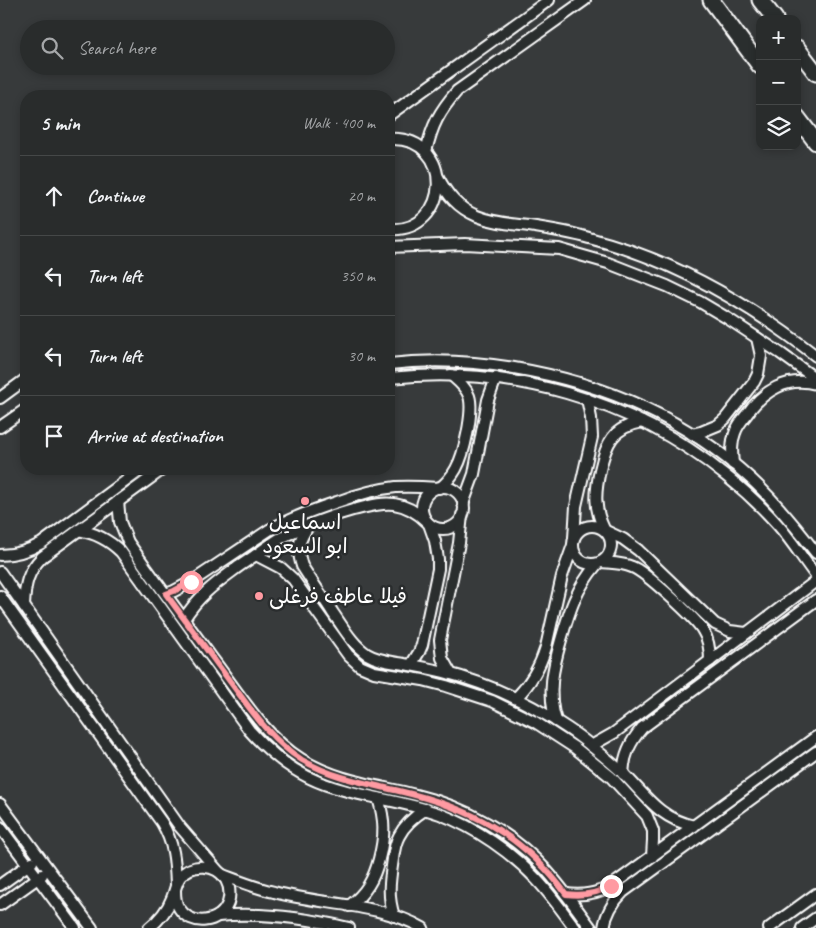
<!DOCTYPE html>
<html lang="en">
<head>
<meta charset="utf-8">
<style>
  body { margin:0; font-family:Caveat,"Playpen Sans Arabic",sans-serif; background:#353838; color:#f1f3f6 }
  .controls { position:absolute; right:15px; top:15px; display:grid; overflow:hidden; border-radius:10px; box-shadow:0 2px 8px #0003 }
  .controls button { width:45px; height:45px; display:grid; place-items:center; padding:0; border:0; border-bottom:1px solid #454848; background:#292c2c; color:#f1f3f6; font:25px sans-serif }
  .stop { position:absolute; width:15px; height:15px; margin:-11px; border:4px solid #ff9aa2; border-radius:50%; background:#fff }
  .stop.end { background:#ff9aa2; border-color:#fff; box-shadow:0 1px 5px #0008 }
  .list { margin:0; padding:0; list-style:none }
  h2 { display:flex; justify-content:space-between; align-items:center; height:65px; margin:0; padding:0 20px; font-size:21px }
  h2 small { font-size:16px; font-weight:400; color:#a5a7a9 }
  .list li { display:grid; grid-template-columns:32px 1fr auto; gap:15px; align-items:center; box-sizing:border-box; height:80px; padding:0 20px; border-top:1px solid #454848 }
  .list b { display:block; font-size:19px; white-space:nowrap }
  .list em { font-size:16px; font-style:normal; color:#a5a7a9 }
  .icon { flex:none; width:28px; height:28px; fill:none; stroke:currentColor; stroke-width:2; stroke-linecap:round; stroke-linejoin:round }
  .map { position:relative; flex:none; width:816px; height:928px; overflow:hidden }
  .search { position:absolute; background:#292c2c; box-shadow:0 2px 8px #0003; left:20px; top:20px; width:375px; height:55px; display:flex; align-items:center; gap:12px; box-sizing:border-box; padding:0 18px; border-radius:28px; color:#a5a7a9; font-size:19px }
  .panel { position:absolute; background:#292c2c; box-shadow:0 2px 8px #0003; left:20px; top:90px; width:375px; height:385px; border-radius:20px }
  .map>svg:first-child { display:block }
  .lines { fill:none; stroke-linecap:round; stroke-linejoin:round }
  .minor-casing { stroke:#fff; stroke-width:14 }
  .primary-casing { stroke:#fff; stroke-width:19 }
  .minor { stroke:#2a2d2e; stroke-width:10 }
  .primary { stroke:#2a2d2e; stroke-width:15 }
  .route { stroke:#ff9aa2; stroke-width:6 }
  .poi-dot { fill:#ff9aa2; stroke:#2a2d2e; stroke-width:2 }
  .labels { text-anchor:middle; stroke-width:5; stroke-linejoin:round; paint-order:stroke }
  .poi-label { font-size:21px; fill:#fff; stroke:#2a2d2e }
</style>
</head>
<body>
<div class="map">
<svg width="816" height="928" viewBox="0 0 816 928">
  <rect width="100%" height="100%" fill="#373a3b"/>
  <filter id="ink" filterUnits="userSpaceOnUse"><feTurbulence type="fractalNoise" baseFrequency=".02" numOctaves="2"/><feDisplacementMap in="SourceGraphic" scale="10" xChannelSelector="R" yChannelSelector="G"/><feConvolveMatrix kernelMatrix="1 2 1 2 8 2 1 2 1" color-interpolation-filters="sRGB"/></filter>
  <g filter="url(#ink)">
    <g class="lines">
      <defs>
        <g id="minor">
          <polyline points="389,115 549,0"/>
          <path d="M389,139C456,135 452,234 389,229"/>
          <path d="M426,152C432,125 439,112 457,91L585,0"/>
          <path d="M438,177C447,195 458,208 477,216C494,223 512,224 529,226C549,229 569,232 589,238C672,259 748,303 816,356"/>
          <polyline points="389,247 465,244 559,249 608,263 667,286 700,302 727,318 780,353 816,379"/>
          <path d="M389,364C430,359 472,361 514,368C603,383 684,417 751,479C776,502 796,527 816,553"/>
          <path d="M389,378C509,365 631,399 725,475C744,490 762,507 778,525C792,541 803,559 816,576"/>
          <polyline points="0,398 26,379"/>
          <polyline points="0,427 26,409"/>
          <polyline points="692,434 701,432 718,425 725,419 754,382 758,374 761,356 757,338"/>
          <path d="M733,464C732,453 731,443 735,433C737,426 742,420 747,414C763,391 787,376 816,384"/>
          <path d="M441,487C447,482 452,476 456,469C464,455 474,411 469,396C466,387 458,381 451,375"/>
          <circle cx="443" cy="508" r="21"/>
          <path d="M118,501L120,522L128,542C155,581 184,619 212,658C239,693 263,735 301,759C336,781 377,785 416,795C466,807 513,833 547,871C563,889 577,909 591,928"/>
          <polyline points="463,504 474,474 488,400 496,378"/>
          <path d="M309,525C299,540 296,548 302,566C312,582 323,597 333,613C343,627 352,644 367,654C380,662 396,662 410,665C421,667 433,669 444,672C487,683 530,703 567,728C587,741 605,757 623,773C646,796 660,819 694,826"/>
          <circle cx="592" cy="545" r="19"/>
          <path d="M604,529C594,508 595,493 600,470C606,443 613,427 642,422"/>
          <path d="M78,530C96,533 109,540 121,552L249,730C272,756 299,777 333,787C368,798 405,801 440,814C476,828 511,852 537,880C551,895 563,912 575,928"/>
          <polyline points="606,531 623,539 638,550 715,624 730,631 746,633"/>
          <polyline points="574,538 576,506 592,437 591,418 587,399"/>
          <path d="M0,555C16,555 28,551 42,543L142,469"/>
          <polyline points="256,555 281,568 293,579 348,655 360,666 374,672 423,680 446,686 492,701 535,722 575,748 611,777 647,816 653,831 653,840 652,857"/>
          <path d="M601,562C611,563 623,563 632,567C644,571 697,619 703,631C709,640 710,650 710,661"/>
          <polyline points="0,572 180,827 218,871"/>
          <path d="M166,594L174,591L191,582L269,530C291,518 313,510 337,502C356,495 376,489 396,487C410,486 425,487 439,488"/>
          <path d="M0,596L162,823C174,844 175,860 176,884"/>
          <path d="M24,606C25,585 27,572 42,557L163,469"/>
          <path d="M184,619C199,595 215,584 238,567C252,558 265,548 279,539C303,526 327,517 353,510C367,507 380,502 394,504C408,506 418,513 427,522"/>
          <polyline points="411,665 419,652 422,645 438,569 438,559 435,541 429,524"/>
          <polyline points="451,674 442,658 440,640 459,543 462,515"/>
          <path d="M516,698C530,684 540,667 546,647L562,576L573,545"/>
          <path d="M556,721C547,693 553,668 561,640C570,609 576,589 597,564"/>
          <polyline points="591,746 614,733 816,581"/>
          <path d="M623,774C624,755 630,742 642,728L816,600"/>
          <polyline points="0,804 92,928"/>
          <polyline points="0,827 75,928"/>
          <path d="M223,875C239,881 256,888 274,892C322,905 379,903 423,928"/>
          <polyline points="0,885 32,862"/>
          <path d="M566,894C583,896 596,894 611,886L816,737"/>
          <polyline points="0,905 42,875"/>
          <path d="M349,906C366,893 374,879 379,859C385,836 385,820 378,798"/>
          <path d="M218,916C262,912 306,918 349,928"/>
          <path d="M394,916C387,895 390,880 393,859C394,851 395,843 399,836C405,824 415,816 426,809"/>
          <path d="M149,928C159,920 167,911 172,898C175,891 176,883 180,877C192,862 217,864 226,880C230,887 230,896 228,903C220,924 191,927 179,908C175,903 175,897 175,890"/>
          <path d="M604,928C606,913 613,902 623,892L816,752"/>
          <polyline points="769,928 816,894"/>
          <polyline points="802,928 816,918"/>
        </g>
        <g id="primary">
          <polyline points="711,0 760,66"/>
          <polyline points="760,0 775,19"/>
          <polyline points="797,48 816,73"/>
          <polyline points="797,117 816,142"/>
        </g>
      </defs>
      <use href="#minor" class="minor-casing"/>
      <use href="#primary" class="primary-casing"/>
      <use href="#minor" class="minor"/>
      <use href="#primary" class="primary"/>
    </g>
  </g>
  <g class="lines" filter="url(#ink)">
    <path class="route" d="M191,582L174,591L166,594C186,621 206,649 226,676C249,707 269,739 302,760C333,778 365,783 399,791C469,807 523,835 566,894C583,896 597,894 611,886"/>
  </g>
  <g class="poi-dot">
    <circle cx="305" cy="501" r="5"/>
    <circle cx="259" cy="596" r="5"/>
  </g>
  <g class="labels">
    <g class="poi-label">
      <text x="305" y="529">اسماعيل<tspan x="305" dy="24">ابو السعود</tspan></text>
      <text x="269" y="603" text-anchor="start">فيلا عاطف فرغلى</text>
    </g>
  </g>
</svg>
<div class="controls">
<button>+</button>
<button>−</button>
<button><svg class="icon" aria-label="layers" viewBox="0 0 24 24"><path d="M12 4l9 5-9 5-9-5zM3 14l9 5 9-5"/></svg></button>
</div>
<div class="stop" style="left:191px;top:582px"></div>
<div class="stop end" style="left:611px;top:886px"></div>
<div class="search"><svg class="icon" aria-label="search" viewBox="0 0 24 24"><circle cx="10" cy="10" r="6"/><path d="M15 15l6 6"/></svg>Search here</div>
<section class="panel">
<h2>5 min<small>Walk · 400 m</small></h2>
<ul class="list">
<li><svg class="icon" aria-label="ahead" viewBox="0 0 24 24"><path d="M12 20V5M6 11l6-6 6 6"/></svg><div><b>Continue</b></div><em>20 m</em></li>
<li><svg class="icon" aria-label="left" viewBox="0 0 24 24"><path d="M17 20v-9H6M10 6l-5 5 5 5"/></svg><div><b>Turn left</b></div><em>350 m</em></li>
<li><svg class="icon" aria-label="left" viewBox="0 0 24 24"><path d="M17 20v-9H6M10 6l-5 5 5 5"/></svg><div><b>Turn left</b></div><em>30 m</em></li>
<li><svg class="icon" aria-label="arrive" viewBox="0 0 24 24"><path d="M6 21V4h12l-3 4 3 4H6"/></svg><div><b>Arrive at destination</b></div></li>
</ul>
</section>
</div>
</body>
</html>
